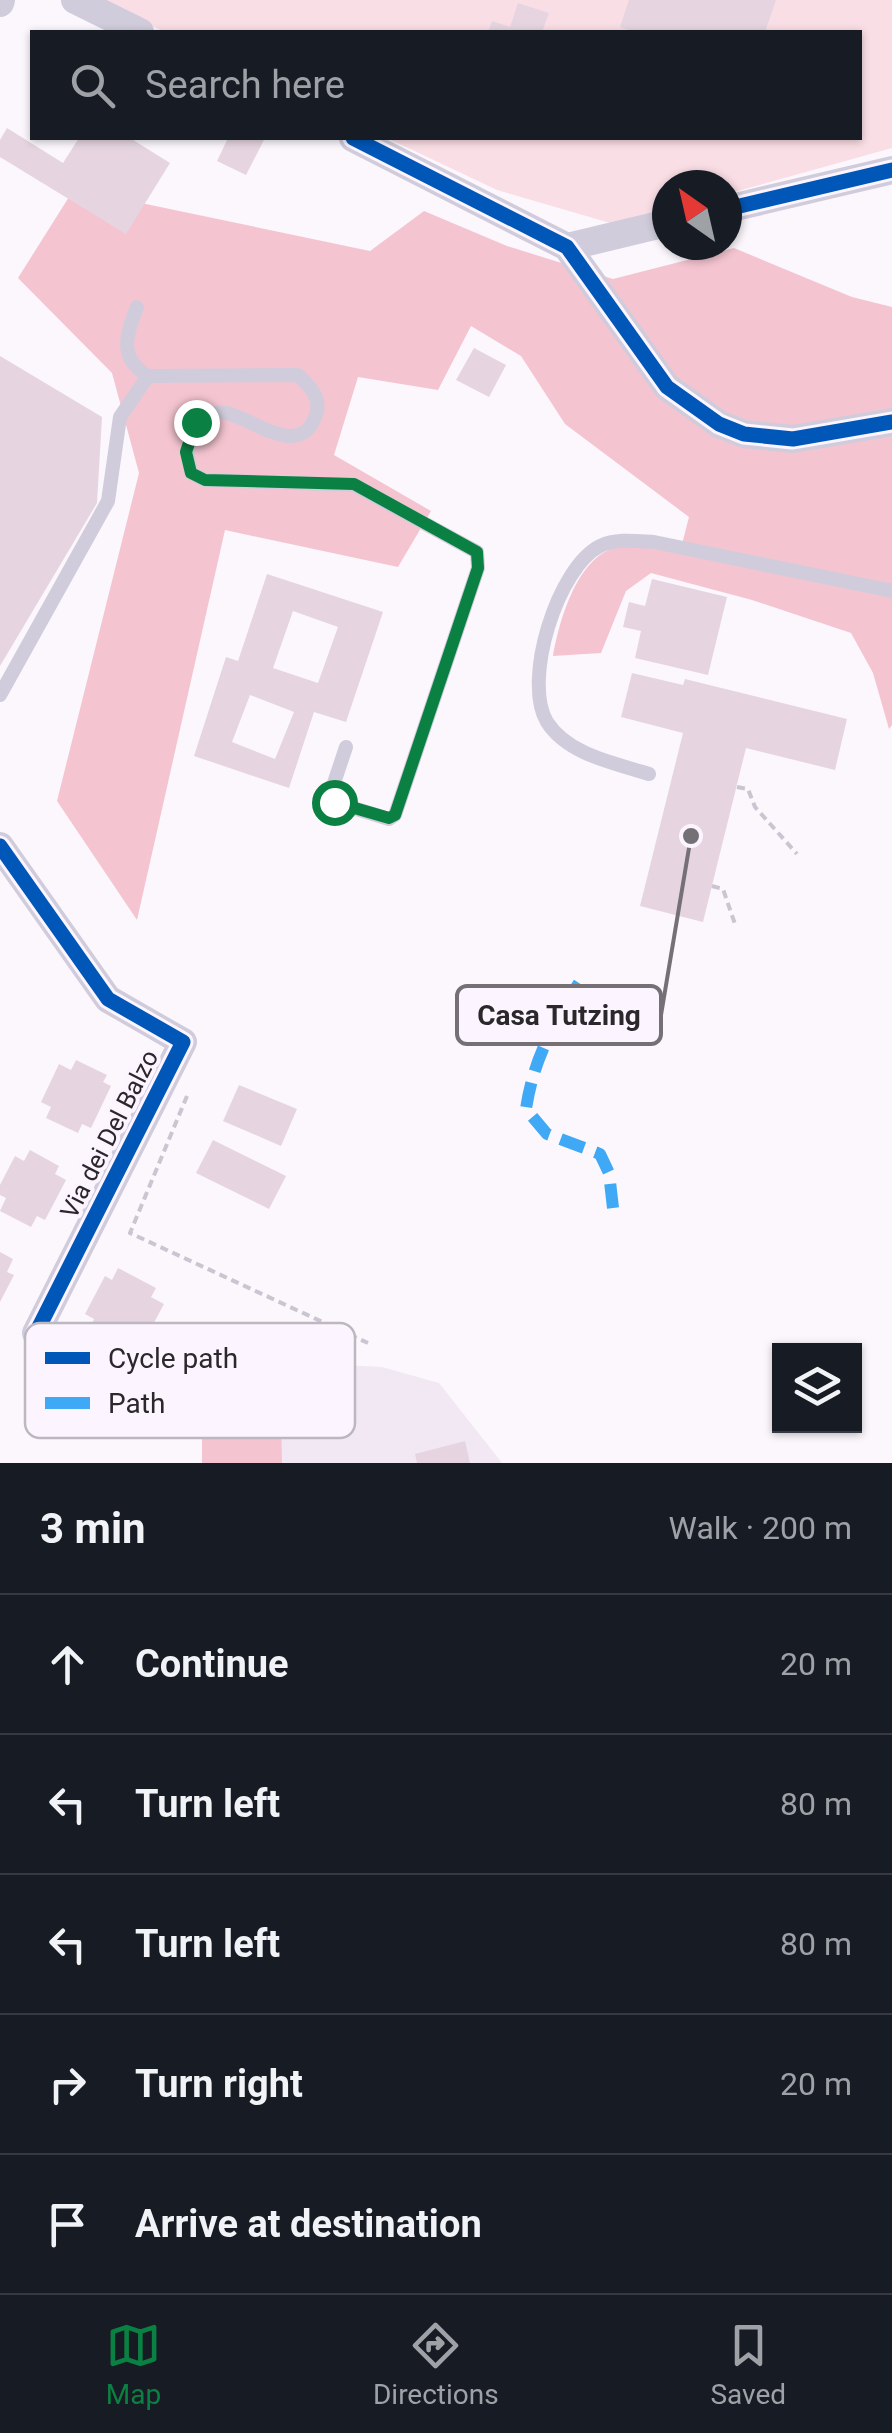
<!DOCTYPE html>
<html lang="en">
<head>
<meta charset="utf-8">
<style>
  body { margin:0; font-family:Roboto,sans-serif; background:#20242c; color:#f1f3f6 }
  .controls { position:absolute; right:30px; bottom:30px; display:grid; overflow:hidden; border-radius:0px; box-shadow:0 2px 8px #0004 }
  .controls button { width:90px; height:90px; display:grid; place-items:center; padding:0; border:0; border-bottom:2px solid #363941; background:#171b24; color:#f1f3f6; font:50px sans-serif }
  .compass { position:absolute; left:652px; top:170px; width:90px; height:90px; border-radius:50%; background:#171b24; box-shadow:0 2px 8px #0004; rotate:326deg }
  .stop { position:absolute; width:30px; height:30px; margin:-22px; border:8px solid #0b8043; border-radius:50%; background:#fff }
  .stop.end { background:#0b8043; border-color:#fff; box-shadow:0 2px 10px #0008 }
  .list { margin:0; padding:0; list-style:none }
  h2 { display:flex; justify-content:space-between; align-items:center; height:130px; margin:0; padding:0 40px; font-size:42px }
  h2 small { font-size:32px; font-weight:400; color:#9ea1a6 }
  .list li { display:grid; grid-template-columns:65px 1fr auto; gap:30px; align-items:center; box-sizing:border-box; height:140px; padding:0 40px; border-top:2px solid #363941 }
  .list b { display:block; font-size:38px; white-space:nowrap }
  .list em { font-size:32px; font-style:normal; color:#9ea1a6 }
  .icon { flex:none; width:55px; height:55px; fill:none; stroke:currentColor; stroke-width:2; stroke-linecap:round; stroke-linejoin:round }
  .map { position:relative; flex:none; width:892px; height:1463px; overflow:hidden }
  .search { position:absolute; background:#171b24; box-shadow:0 2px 8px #0004; left:30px; right:30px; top:30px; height:110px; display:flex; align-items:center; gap:25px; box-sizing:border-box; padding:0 35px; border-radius:0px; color:#9ea1a6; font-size:38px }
  .sheet { height:830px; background:#171b24 }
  nav { display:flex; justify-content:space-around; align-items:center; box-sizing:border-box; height:140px; border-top:2px solid #363941; background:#171b24; font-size:28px; color:#9ea1a6 }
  nav a { display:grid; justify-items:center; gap:5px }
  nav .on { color:#0b8043 }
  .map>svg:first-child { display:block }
  .built { fill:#f1e8f4 }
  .green { fill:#fadee5 }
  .forest { fill:#f4c5d1 }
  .building { fill:#e6d5e0; fill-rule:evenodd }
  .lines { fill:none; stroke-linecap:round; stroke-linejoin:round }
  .path { stroke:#c9c6d1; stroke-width:4; stroke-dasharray:8 5; stroke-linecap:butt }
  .service { stroke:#d0ccdb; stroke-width:14 }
  .minor { stroke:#d0ccdb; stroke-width:28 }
  .quiet { stroke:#3fa9f5; stroke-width:12; stroke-dasharray:25 12; stroke-linecap:butt }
  .cycleway-casing { stroke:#fcf5ff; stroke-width:21 }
  .cycleway { stroke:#0057b8; stroke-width:15 }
  .route { stroke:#0b8043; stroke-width:12 }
  .labels { text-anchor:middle; stroke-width:8; stroke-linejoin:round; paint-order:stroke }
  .street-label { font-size:25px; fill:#2b282c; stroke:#fcf5ff }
  .key { fill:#fcf5ff; stroke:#bdb8c0; stroke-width:2.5 }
  .key-label { font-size:28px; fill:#2b282c }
  .leader { fill:none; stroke:#747075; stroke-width:4 }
  .callout-dot { fill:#747075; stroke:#fcf5ff; stroke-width:4 }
  .callout { fill:#fcf5ff; stroke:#747075; stroke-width:4 }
  .callout-label { font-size:28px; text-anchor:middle; font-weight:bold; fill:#2b282c }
</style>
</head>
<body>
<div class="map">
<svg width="892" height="1463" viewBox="0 0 892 1463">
  <rect width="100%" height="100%" fill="#fbf7fd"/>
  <polygon class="built" points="344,1365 382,1367 439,1383 502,1463 282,1463 281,1394"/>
  <polygon class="green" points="97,0 892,0 892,148 727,194 727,185 667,185 667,211 617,225 497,190 387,138 860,138 860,32 165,32"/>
  <g class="forest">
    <path d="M74,189L370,251L424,211L507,246L613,279L734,248L852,297L892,307V725L889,729L873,673L851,633L752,600L651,573L626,591L601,653L553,656C559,622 577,555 618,547C636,543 662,550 680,552L689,517L565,424L521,356L471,326L438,390L358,377L334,455L431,511L398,567L225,530L137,920L57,801L139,473L112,373L18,278Z"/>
    <polygon points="281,1394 282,1463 202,1463 202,1426"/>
  </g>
  <g class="building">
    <polygon points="629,0 776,0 765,32 635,32 620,27"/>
    <polygon points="518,3 549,13 542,32 488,32 492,21 510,27"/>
    <polygon points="7,128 63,163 79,138 130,138 170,163 126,234 0,157 0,140"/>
    <polygon points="228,138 265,138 246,175 217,161"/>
    <polygon points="474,348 506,365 489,397 456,380"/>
    <polygon points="0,356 102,417 97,503 0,666"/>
    <path d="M267,574L383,612L346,722L314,712L289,788L194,756L226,657L238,661ZM293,611L338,627L318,683L273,668ZM250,695L294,712L275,759L232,742Z"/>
    <polygon points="652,579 727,597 708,675 635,658 641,631 623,627 629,602 645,606"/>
    <polygon points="632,673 683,685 685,679 847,719 835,770 746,748 703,922 640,906 683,733 621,717"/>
    <polygon points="76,1060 107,1075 103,1082 111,1086 91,1128 82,1124 78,1133 46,1118 51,1107 41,1102 59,1064 71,1070"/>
    <polygon points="239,1085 297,1109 281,1146 223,1121"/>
    <polygon points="213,1140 286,1176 269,1209 196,1173"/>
    <polygon points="30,1150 59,1166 55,1174 66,1180 45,1220 37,1216 31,1227 0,1211 6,1198 0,1195 0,1185 15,1156 24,1161"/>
    <polygon points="0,1252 13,1259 7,1272 14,1275 0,1302"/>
    <polygon points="118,1268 156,1288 151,1297 164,1304 141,1347 132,1342 127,1353 88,1332 94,1319 85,1314 105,1276 112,1280"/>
    <polygon points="465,1441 470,1463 417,1463 415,1454"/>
  </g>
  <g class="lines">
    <g class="path">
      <polyline points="737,787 748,789 755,807 797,854"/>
      <polyline points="712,886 723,889 736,927"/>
      <polyline points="187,1096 130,1233 368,1343"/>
    </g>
    <g class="service">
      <path d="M137,307C126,336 118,358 148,376L298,375C310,386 322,398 316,415C300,461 253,418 226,413C215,411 205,417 196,421L187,451L191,473L205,480L354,485L477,552L478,568L395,815L389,819L334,802L331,792L346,747"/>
      <polyline points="0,695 108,501 120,417 148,376"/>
      <path d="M649,774C615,763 568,755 547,722C522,680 558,567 600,546C617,538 636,541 654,542L892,591"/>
    </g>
    <g class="minor">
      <polyline points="75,0 140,32"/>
      <polyline points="0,3 1,0"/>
      <polyline points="353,138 567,247 667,387 719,424 744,434 793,439 892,422"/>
      <polyline points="727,209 892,170"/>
      <polyline points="567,247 667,223"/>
      <polyline points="0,846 108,999 183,1042 36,1333"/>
    </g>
    <path class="quiet" d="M579,983C553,1024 533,1061 526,1109L547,1134L600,1154L609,1173L613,1208"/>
    <defs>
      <g id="cycleway">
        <polyline points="353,138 567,247 667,387 719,424 744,434 793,439 892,422"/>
        <polyline points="727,209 892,170"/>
        <polyline points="0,846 108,999 183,1042 36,1333"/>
      </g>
    </defs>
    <use href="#cycleway" class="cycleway-casing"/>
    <use href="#cycleway" class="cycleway"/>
  </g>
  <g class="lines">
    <polyline class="route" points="196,422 186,452 191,473 205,480 354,484 477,552 478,568 395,815 389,818 334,802"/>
  </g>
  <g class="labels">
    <g class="street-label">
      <text transform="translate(109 1134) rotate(-63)" y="9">Via dei Del Balzo</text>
    </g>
  </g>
  <rect x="25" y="1323" width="330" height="115" rx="15" class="key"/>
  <rect x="45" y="1352" width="45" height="12" fill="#0057b8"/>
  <rect x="45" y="1397" width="45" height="12" fill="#3fa9f5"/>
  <g class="key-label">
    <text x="108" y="1368">Cycle path</text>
    <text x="108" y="1413">Path</text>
  </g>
  <path class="leader" d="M691 836L661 1015"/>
  <circle class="callout-dot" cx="691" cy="836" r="10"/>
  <rect class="callout" x="457" y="986" width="204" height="58" rx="10"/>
  <g class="callout-label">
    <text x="559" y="1025">Casa Tutzing</text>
  </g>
</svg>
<div class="controls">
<button><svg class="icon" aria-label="layers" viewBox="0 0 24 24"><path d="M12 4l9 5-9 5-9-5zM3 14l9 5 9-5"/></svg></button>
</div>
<svg class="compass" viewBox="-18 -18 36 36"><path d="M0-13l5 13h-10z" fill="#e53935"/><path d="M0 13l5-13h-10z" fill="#9ea1a6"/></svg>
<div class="stop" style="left:334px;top:802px"></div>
<div class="stop end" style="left:196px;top:422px"></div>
<div class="search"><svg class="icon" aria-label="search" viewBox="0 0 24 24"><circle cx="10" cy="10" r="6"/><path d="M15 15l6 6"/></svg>Search here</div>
</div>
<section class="sheet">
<h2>3 min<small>Walk · 200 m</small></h2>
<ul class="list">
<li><svg class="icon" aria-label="ahead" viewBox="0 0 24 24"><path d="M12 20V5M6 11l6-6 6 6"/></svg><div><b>Continue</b></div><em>20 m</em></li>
<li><svg class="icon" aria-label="left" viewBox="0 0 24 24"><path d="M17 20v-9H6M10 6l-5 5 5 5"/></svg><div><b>Turn left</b></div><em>80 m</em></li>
<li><svg class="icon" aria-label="left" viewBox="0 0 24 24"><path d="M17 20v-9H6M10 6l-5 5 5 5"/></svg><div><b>Turn left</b></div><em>80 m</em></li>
<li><svg class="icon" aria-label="right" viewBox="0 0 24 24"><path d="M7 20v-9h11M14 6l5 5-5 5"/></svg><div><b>Turn right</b></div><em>20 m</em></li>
<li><svg class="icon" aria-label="arrive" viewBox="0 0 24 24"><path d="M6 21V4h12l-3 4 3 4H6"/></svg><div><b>Arrive at destination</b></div></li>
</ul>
</section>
<nav>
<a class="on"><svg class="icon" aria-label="map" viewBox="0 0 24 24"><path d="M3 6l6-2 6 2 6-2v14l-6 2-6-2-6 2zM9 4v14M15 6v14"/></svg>Map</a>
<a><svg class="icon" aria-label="directions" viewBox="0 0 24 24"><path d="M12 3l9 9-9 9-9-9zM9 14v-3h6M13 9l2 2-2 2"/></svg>Directions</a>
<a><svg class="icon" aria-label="saved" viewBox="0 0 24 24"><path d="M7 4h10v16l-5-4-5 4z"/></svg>Saved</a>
</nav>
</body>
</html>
